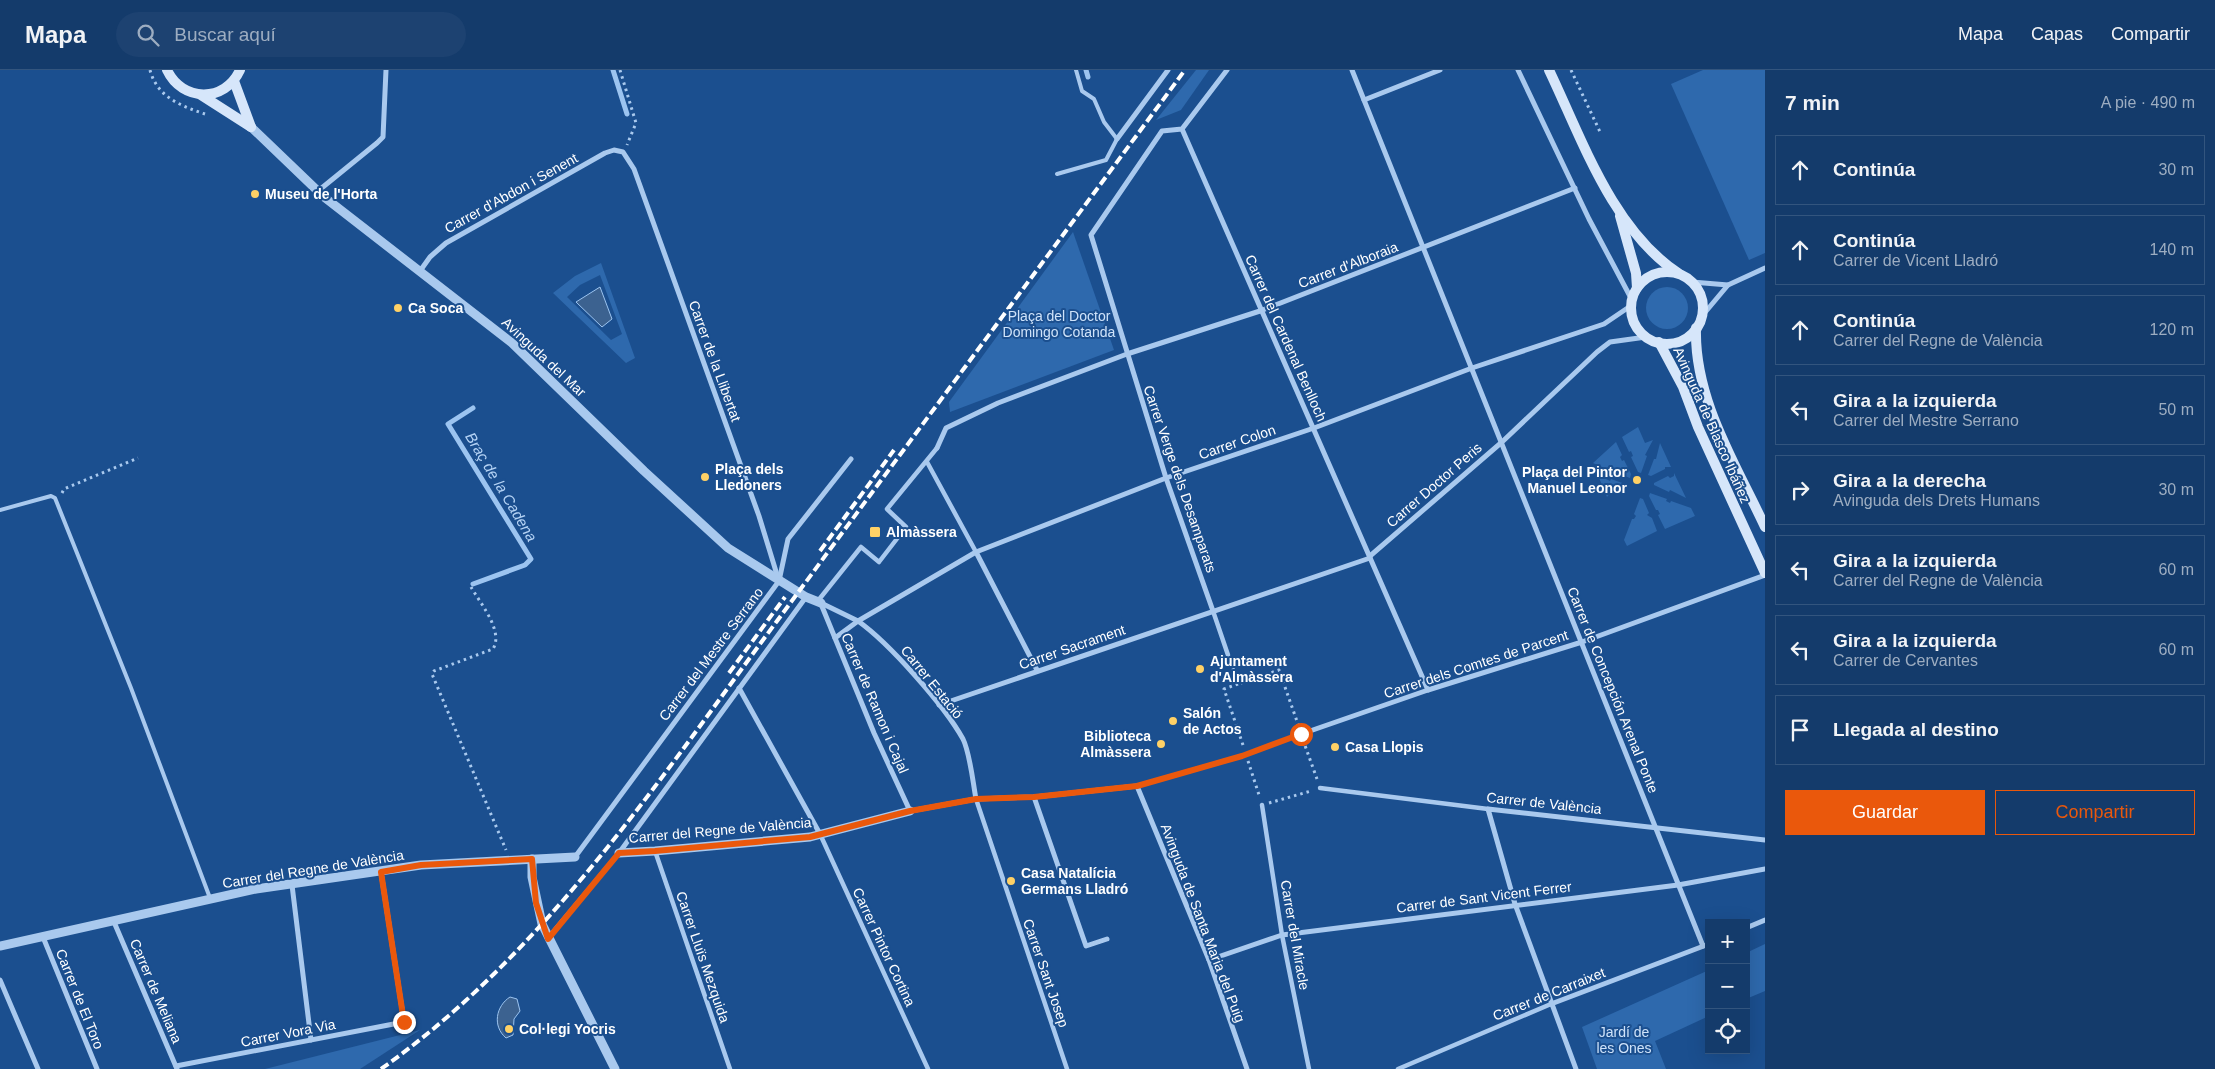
<!DOCTYPE html>
<html lang="es">
<head>
<meta charset="utf-8">
<style>
  body { margin:0; font-family:Helvetica,sans-serif; background:#1d4271; color:#f1f3f6 }
  .controls { position:absolute; right:15px; bottom:15px; display:grid; overflow:hidden; border-radius:0px; box-shadow:0 5px 20px #0002 }
  .controls button { width:45px; height:45px; display:grid; place-items:center; padding:0; border:0; border-bottom:1px solid #33557e; background:#143b6b; color:#f1f3f6; font:25px sans-serif }
  .stop { position:absolute; width:15px; height:15px; margin:-11px; border:4px solid #ea580c; border-radius:50%; background:#fff }
  .stop.end { background:#ea580c; border-color:#fff; box-shadow:0 1px 5px #0008 }
  .list { margin:0; padding:0; list-style:none }
  h2 { display:flex; justify-content:space-between; align-items:center; height:65px; margin:0; padding:0 20px; font-size:21px }
  h2 small { font-size:16px; font-weight:400; color:#9dadc1 }
  .list li { display:grid; grid-template-columns:32px 1fr auto; gap:15px; align-items:center; box-sizing:border-box; height:70px; margin:0 10px 10px; padding:0 10px; border:1px solid #33557e; border-radius:0px }
  .list b { display:block; font-size:19px; white-space:nowrap }
  .list p { margin:0; font-size:16px; white-space:nowrap; color:#9dadc1 }
  .list em { font-size:16px; font-style:normal; color:#9dadc1 }
  .actions { display:flex; gap:10px; padding:15px 20px }
  .actions a { flex:1; padding:11px 0; border:1px solid #ea580c; border-radius:0px; text-align:center; font-size:18px; color:#ea580c }
  .actions .main { background:#ea580c; color:#fff }
  .icon { flex:none; width:28px; height:28px; fill:none; stroke:currentColor; stroke-width:2; stroke-linecap:round; stroke-linejoin:round }
  .map { position:relative; flex:none; width:1765px; height:999px; overflow:hidden }
  header { display:flex; align-items:center; gap:30px; box-sizing:border-box; height:70px; padding:0 25px; background:#143b6b; border-bottom:1px solid #33557e }
  header strong { font-size:24px }
  nav { display:flex; gap:28px; margin-inline-start:auto; font-size:18px }
  .search { width:350px; height:45px; background:#1d4271; display:flex; align-items:center; gap:12px; box-sizing:border-box; padding:0 18px; border-radius:28px; color:#9dadc1; font-size:19px }
  main { display:flex }
  aside { flex:1; background:#143b6b }
  .map>svg:first-child { display:block }
  .green { fill:#2e69ad; fill-rule:evenodd }
  .water { fill:#3c6290; stroke:#9cc4f0 }
  .lines { fill:none; stroke-linecap:round; stroke-linejoin:round }
  .stream { stroke:#9cc4f0; stroke-width:5 }
  .path { stroke:#a9c9ee; stroke-width:3; stroke-dasharray:2.5 4; stroke-linecap:butt }
  .service { stroke:#a9c9ee; stroke-width:4 }
  .pedestrian { stroke:#a9c9ee; stroke-width:4.5 }
  .minor { stroke:#a9c9ee; stroke-width:5 }
  .tertiary { stroke:#a9c9ee; stroke-width:9 }
  .secondary { stroke:#d6e6fa; stroke-width:10 }
  .rail { stroke:#fff; stroke-width:4; stroke-dasharray:9 4; stroke-linecap:butt }
  .route { stroke:#ea580c; stroke-width:6 }
  .poi-dot { fill:#ffd166; stroke:#1b4f8f; stroke-width:2 }
  .labels { text-anchor:middle; stroke-width:4; stroke-linejoin:round; paint-order:stroke }
  .street-label { font-size:14px; fill:#fff; stroke:#1b4f8f }
  .poi-label { font-size:14px; font-weight:bold; fill:#fff; stroke:#1b4f8f; text-anchor:start }
  .park-label { font-size:14px; fill:#cfe3fa; stroke:#1b4f8f }
  .water-label { font-size:15px; font-style:italic; fill:#b5d3f5; stroke:#1b4f8f }
</style>
</head>
<body>
<header>
<strong>Mapa</strong>
<div class="search"><svg class="icon" aria-label="search" viewBox="0 0 24 24"><circle cx="10" cy="10" r="6"/><path d="M15 15l6 6"/></svg>Buscar aquí</div>
<nav><a>Mapa</a><a>Capas</a><a>Compartir</a></nav>
</header>
<main>
<div class="map">
<svg width="1765" height="999" viewBox="0 0 1765 999">
  <rect width="100%" height="100%" fill="#1b4f8f"/>
  <g class="green">
    <polygon points="1196,0 1209,0 1181,40 1156,50"/>
    <polygon points="1703,0 1765,0 1765,183 1749,190 1671,14"/>
    <polygon points="1073,162 1114,280 950,342 949,332"/>
    <path d="M601,193L635,288L626,293L553,223L575,206ZM600,205L622,264L611,270L567,227L580,215Z"/>
    <circle cx="1667" cy="238" r="21"/>
    <polygon points="1638,357 1645,373 1653,370 1645,385 1647,386 1641,403 1638,402 1631,387 1633,386 1631,381 1629,382 1622,367"/>
    <polygon points="1616,372 1622,385 1620,387 1622,391 1624,390 1631,404 1630,408 1614,402 1614,399 1610,398 1609,400 1593,393"/>
    <polygon points="1660,373 1671,397 1665,397 1665,399 1651,406 1648,405 1654,389 1656,389"/>
    <polygon points="1597,403 1607,407 1606,409 1610,411 1611,409 1628,415 1627,418 1612,424 1611,422 1607,427"/>
    <polygon points="1674,403 1686,428 1670,420 1669,422 1654,415 1654,413 1668,406 1670,408 1674,406"/>
    <polygon points="1650,423 1667,429 1666,431 1670,433 1671,431 1691,438 1695,446 1665,459 1658,445 1660,444 1658,440 1656,440 1649,426"/>
    <polygon points="1640,428 1643,429 1649,443 1647,445 1652,448 1657,461 1627,476 1624,470 1632,449 1634,449 1636,446 1634,444"/>
    <polygon points="1765,874 1765,921 1746,929 1746,883"/>
    <polygon points="1709,900 1709,946 1655,971 1666,999 1597,999 1582,957"/>
    <polygon points="420,960 360,999 265,999"/>
  </g>
  <g class="water">
    <polygon points="600,217 612,249 602,257 576,232"/>
    <path d="M510,927L517,929L520,941L514,949L513,965L506,968C492,956 496,936 510,927Z"/>
  </g>
  <g class="lines">
    <g class="stream">
      <polyline points="613,0 627,44"/>
      <polyline points="1086,0 1088,7"/>
      <polyline points="473,338 448,354 531,489 525,495 473,514"/>
    </g>
    <g class="path">
      <path d="M150,0C157,27 181,36 205,44"/>
      <polyline points="620,0 636,53 627,75"/>
      <polyline points="1571,0 1601,64"/>
      <polyline points="62,423 64,419 138,388"/>
      <path d="M471,517C480,533 504,561 493,579L434,601L432,604L506,780"/>
      <polyline points="1231,592 1238,614 1279,600 1299,657"/>
      <polyline points="1238,614 1224,619 1244,678"/>
      <polyline points="1303,670 1317,709"/>
      <polyline points="1249,683 1299,665"/>
      <polyline points="1248,691 1260,728"/>
      <polyline points="1269,733 1311,721"/>
    </g>
    <g class="service">
      <polyline points="1057,104 1106,90 1117,69 1104,52 1094,29 1082,21 1076,0"/>
      <polyline points="0,440 51,426 55,428 131,618 210,828"/>
    </g>
    <g class="pedestrian">
      <polyline points="927,392 976,482"/>
      <polyline points="817,532 861,477 879,492 906,457 887,439 937,378"/>
      <polyline points="1213,541 1228,585"/>
      <polyline points="1137,716 1242,686"/>
      <polyline points="1320,718 1488,739"/>
      <polyline points="976,729 1067,999"/>
      <polyline points="1262,735 1282,865 1309,999"/>
      <polyline points="820,764 928,999"/>
      <polyline points="655,781 730,999"/>
      <polyline points="548,868 619,783"/>
      <polyline points="1398,999 1551,934"/>
    </g>
    <g class="minor">
      <polyline points="1352,0 1703,876"/>
      <polyline points="1518,0 1589,149 1632,230"/>
      <polyline points="1364,30 1440,0"/>
      <polyline points="1182,59 1428,620"/>
      <polyline points="1117,69 1168,0"/>
      <polyline points="318,121 377,73 383,67 386,0"/>
      <polyline points="420,201 430,187 446,173 605,83 614,80 623,82 634,99 759,446 778,508"/>
      <polyline points="1692,212 1728,215"/>
      <polyline points="1702,246 1728,215 1765,198"/>
      <polyline points="937,378 946,358 998,333 1127,284 1260,241 1575,118"/>
      <polyline points="976,482 1037,600"/>
      <polyline points="821,533 858,551 976,482 1166,408 1314,358 1472,298 1604,254 1632,235"/>
      <polyline points="821,534 874,663 910,741 976,729 1034,727 1137,716 1209,890 1247,999"/>
      <polyline points="1213,541 1166,408 1091,165 1162,61 1182,59 1227,0"/>
      <path d="M835,568L858,551C889,573 944,635 963,669C970,683 973,713 976,729"/>
      <polyline points="739,618 820,764"/>
      <polyline points="939,635 1370,488 1370,486 1502,372 1597,282 1610,272 1646,267"/>
      <polyline points="1307,662 1428,620 1582,572 1765,505"/>
      <polyline points="1034,727 1086,876 1107,869"/>
      <polyline points="619,783 806,527"/>
      <polyline points="575,787 779,511 788,469 851,389"/>
      <polyline points="292,815 311,970"/>
      <polyline points="114,852 177,999"/>
      <polyline points="1746,858 1765,850"/>
      <polyline points="43,867 97,999"/>
      <polyline points="1209,890 1282,865 1678,815 1765,799"/>
      <polyline points="0,910 38,999"/>
      <polyline points="1551,934 1709,874"/>
      <polyline points="176,996 404,952 381,802"/>
      <polyline points="1576,999 1515,834 1488,739 1765,770"/>
    </g>
    <g class="tertiary">
      <polyline points="251,57 324,127 512,273 644,401 728,478 806,527 821,533"/>
      <polyline points="619,783 655,781 810,767 910,741"/>
      <polyline points="532,789 532,807 542,854 615,999"/>
      <polyline points="0,876 256,819 421,795 575,787"/>
    </g>
    <g class="secondary">
      <path d="M167,0C182,32 225,33 240,0"/>
      <path d="M1549,0C1582,69 1612,159 1678,203"/>
      <polyline points="234,11 251,57"/>
      <polyline points="201,25 251,57"/>
      <polyline points="1620,146 1636,203 1637,218"/>
      <circle cx="1667" cy="238" r="36"/>
      <path d="M1696,258C1694,330 1736,394 1765,457"/>
      <polyline points="1659,272 1683,317 1698,357 1765,503"/>
    </g>
    <g class="rail">
      <polyline points="820,481 894,380"/>
      <polyline points="729,603 785,527"/>
      <path d="M381,999C545,883 659,710 777,551C913,367 1049,184 1185,0"/>
    </g>
  </g>
  <g class="lines">
    <polyline class="route" points="404,952 381,802 421,795 532,789 536,833 548,869 619,783 655,781 810,767 910,741 976,729 1034,727 1137,716 1242,686 1301,664"/>
  </g>
  <g class="poi-dot">
    <circle cx="255" cy="124" r="5"/>
    <circle cx="398" cy="238" r="5"/>
    <circle cx="705" cy="407" r="5"/>
    <circle cx="1637" cy="410" r="5"/>
    <rect x="869" y="456" width="12" height="12" rx="2.5"/>
    <circle cx="1200" cy="599" r="5"/>
    <circle cx="1173" cy="651" r="5"/>
    <circle cx="1161" cy="674" r="5"/>
    <circle cx="1335" cy="677" r="5"/>
    <circle cx="1011" cy="811" r="5"/>
    <circle cx="509" cy="959" r="5"/>
  </g>
  <g class="labels">
    <g class="street-label">
      <text transform="translate(511 123) rotate(-29)" y="5">Carrer d'Abdon i Senent</text>
      <text transform="translate(1348 195) rotate(-21)" y="5">Carrer d'Alboraia</text>
      <text transform="translate(1286 268) rotate(66)" y="5">Carrer del Cardenal Benlloch</text>
      <text transform="translate(544 287) rotate(43)" y="5">Avinguda del Mar</text>
      <text transform="translate(715 291) rotate(70)" y="5">Carrer de la Llibertat</text>
      <text transform="translate(1712 355) rotate(66)" y="5">Avinguda de Blasco Ibáñez</text>
      <text transform="translate(1237 372) rotate(-19)" y="5">Carrer Colon</text>
      <text transform="translate(1180 409) rotate(71)" y="5">Carrer Verge dels Desamparats</text>
      <text transform="translate(1434 415) rotate(-41)" y="5">Carrer Doctor Peris</text>
      <text transform="translate(1072 577) rotate(-19)" y="5">Carrer Sacrament</text>
      <text transform="translate(711 584) rotate(-53)" y="5">Carrer del Mestre Serrano</text>
      <text transform="translate(1476 594) rotate(-18)" y="5">Carrer dels Comtes de Parcent</text>
      <text transform="translate(932 612) rotate(51)" y="5">Carrer Estació</text>
      <text transform="translate(1613 620) rotate(68)" y="5">Carrer de Concepción Arenal Ponte</text>
      <text transform="translate(875 633) rotate(67)" y="5">Carrer de Ramon i Cajal</text>
      <text transform="translate(1544 733) rotate(6)" y="5">Carrer de València</text>
      <text transform="translate(720 760) rotate(-5)" y="5">Carrer del Regne de València</text>
      <text transform="translate(313 799) rotate(-9)" y="5">Carrer del Regne de València</text>
      <text transform="translate(1484 827) rotate(-7)" y="5">Carrer de Sant Vicent Ferrer</text>
      <text transform="translate(1203 853) rotate(69)" y="5">Avinguda de Santa Maria del Puig</text>
      <text transform="translate(1295 865) rotate(80)" y="5">Carrer del Miracle</text>
      <text transform="translate(884 877) rotate(65)" y="5">Carrer Pintor Cortina</text>
      <text transform="translate(703 887) rotate(71)" y="5">Carrer Lluïs Mezquida</text>
      <text transform="translate(1046 903) rotate(71)" y="5">Carrer Sant Josep</text>
      <text transform="translate(156 921) rotate(67)" y="5">Carrer de Meliana</text>
      <text transform="translate(1549 924) rotate(-22)" y="5">Carrer de Carraixet</text>
      <text transform="translate(80 929) rotate(68)" y="5">Carrer de El Toro</text>
      <text transform="translate(288 963) rotate(-11)" y="5">Carrer Vora Via</text>
    </g>
    <g class="poi-label">
      <text x="265" y="129">Museu de l'Horta</text>
      <text x="408" y="243">Ca Soca</text>
      <text x="715" y="404">Plaça dels<tspan x="715" dy="16">Lledoners</tspan></text>
      <text x="1627" y="407" text-anchor="end">Plaça del Pintor<tspan x="1627" dy="16">Manuel Leonor</tspan></text>
      <text x="886" y="467">Almàssera</text>
      <text x="1210" y="596">Ajuntament<tspan x="1210" dy="16">d'Almàssera</tspan></text>
      <text x="1183" y="648">Salón<tspan x="1183" dy="16">de Actos</tspan></text>
      <text x="1151" y="671" text-anchor="end">Biblioteca<tspan x="1151" dy="16">Almàssera</tspan></text>
      <text x="1345" y="682">Casa Llopis</text>
      <text x="1021" y="808">Casa Natalícia<tspan x="1021" dy="16">Germans Lladró</tspan></text>
      <text x="519" y="964">Col·legi Yocris</text>
    </g>
    <g class="park-label">
      <text x="1059" y="251">Plaça del Doctor<tspan x="1059" dy="16">Domingo Cotanda</tspan></text>
      <text x="1624" y="967">Jardí de<tspan x="1624" dy="16">les Ones</tspan></text>
    </g>
    <g class="water-label">
      <text transform="translate(501 417) rotate(59)" y="5">Braç de la Cadena</text>
    </g>
  </g>
</svg>
<div class="controls">
<button>+</button>
<button>−</button>
<button><svg class="icon" aria-label="locate" viewBox="0 0 24 24"><circle cx="12" cy="12" r="6"/><path d="M12 2v4M12 18v4M2 12h4M18 12h4"/></svg></button>
</div>
<div class="stop" style="left:1301px;top:664px"></div>
<div class="stop end" style="left:404px;top:952px"></div>
</div>
<aside>
<h2>7 min<small>A pie · 490 m</small></h2>
<ul class="list">
<li><svg class="icon" aria-label="ahead" viewBox="0 0 24 24"><path d="M12 20V5M6 11l6-6 6 6"/></svg><div><b>Continúa</b></div><em>30 m</em></li>
<li><svg class="icon" aria-label="ahead" viewBox="0 0 24 24"><path d="M12 20V5M6 11l6-6 6 6"/></svg><div><b>Continúa</b><p>Carrer de Vicent Lladró</p></div><em>140 m</em></li>
<li><svg class="icon" aria-label="ahead" viewBox="0 0 24 24"><path d="M12 20V5M6 11l6-6 6 6"/></svg><div><b>Continúa</b><p>Carrer del Regne de València</p></div><em>120 m</em></li>
<li><svg class="icon" aria-label="left" viewBox="0 0 24 24"><path d="M17 20v-9H6M10 6l-5 5 5 5"/></svg><div><b>Gira a la izquierda</b><p>Carrer del Mestre Serrano</p></div><em>50 m</em></li>
<li><svg class="icon" aria-label="right" viewBox="0 0 24 24"><path d="M7 20v-9h11M14 6l5 5-5 5"/></svg><div><b>Gira a la derecha</b><p>Avinguda dels Drets Humans</p></div><em>30 m</em></li>
<li><svg class="icon" aria-label="left" viewBox="0 0 24 24"><path d="M17 20v-9H6M10 6l-5 5 5 5"/></svg><div><b>Gira a la izquierda</b><p>Carrer del Regne de València</p></div><em>60 m</em></li>
<li><svg class="icon" aria-label="left" viewBox="0 0 24 24"><path d="M17 20v-9H6M10 6l-5 5 5 5"/></svg><div><b>Gira a la izquierda</b><p>Carrer de Cervantes</p></div><em>60 m</em></li>
<li><svg class="icon" aria-label="arrive" viewBox="0 0 24 24"><path d="M6 21V4h12l-3 4 3 4H6"/></svg><div><b>Llegada al destino</b></div></li>
</ul>
<div class="actions"><a class="main">Guardar</a><a>Compartir</a></div>
</aside>
</main>
</body>
</html>
